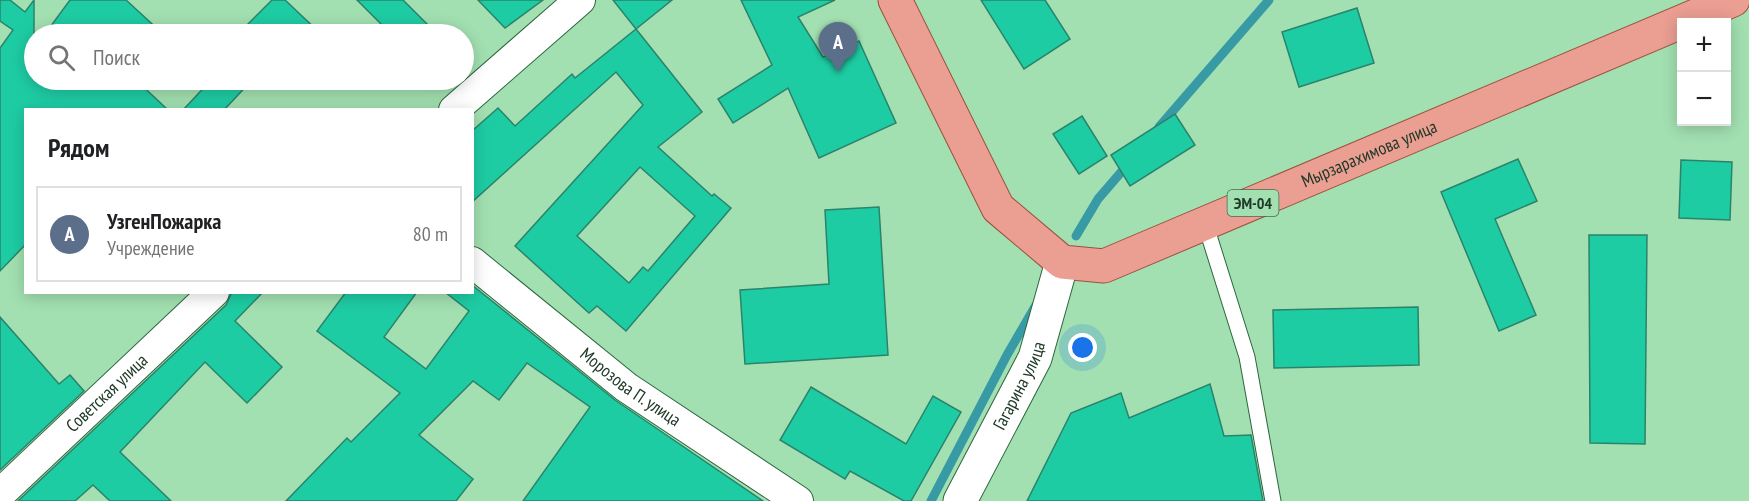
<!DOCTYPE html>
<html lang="ru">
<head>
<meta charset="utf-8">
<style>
  body { margin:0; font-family:"PT Sans Narrow",sans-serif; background:#f2f2f2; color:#202124 }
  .controls { position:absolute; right:18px; top:18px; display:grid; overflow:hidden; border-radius:0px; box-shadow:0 3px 15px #0003 }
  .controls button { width:54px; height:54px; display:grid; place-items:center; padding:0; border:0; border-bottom:2px solid #e0e0e0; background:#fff; color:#202124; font:30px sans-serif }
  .you { position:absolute; left:1083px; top:348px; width:21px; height:21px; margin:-15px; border:4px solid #fff; border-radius:50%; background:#1a73e8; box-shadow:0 0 0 9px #1a73e833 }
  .badge { display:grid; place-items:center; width:39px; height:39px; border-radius:50%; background:#b349aa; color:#fff; font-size:20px; font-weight:700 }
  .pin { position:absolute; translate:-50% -50px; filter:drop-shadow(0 2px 3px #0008) }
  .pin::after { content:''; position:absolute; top:32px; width:21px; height:18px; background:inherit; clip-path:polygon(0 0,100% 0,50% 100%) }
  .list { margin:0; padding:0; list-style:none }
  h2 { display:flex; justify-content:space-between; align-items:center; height:78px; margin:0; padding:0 24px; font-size:26px }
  h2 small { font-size:20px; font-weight:400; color:#757577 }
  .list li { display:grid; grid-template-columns:39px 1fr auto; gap:18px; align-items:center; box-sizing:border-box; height:96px; margin:0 12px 12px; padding:0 12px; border:2px solid #e0e0e0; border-radius:0px }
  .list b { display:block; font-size:22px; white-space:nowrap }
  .list p { margin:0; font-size:20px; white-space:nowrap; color:#757577 }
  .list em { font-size:20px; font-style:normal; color:#757577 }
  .icon { flex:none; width:33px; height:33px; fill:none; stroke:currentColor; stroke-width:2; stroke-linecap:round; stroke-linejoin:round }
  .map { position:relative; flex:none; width:1749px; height:501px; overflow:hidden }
  .search { position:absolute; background:#fff; box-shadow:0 3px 15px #0003; left:24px; top:24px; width:450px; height:66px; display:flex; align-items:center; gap:15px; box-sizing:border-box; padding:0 21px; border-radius:33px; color:#757577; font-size:22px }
  .panel { position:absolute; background:#fff; box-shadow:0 3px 15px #0003; left:24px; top:108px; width:450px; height:186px; border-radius:0px }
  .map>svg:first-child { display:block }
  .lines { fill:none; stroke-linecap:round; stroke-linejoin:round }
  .stream { stroke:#379aa4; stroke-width:9 }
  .building { fill:#1ecca4; stroke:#2b836b; stroke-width:1.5; fill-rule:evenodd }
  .lane-casing { stroke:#2c673e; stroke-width:17 }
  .street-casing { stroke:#2c673e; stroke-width:32 }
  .secondary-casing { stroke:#2c673e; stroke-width:35 }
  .primary-casing { stroke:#9c513d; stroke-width:35 }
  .lane { stroke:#fff; stroke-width:15 }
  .street { stroke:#fff; stroke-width:30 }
  .secondary { stroke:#fff; stroke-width:33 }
  .primary { stroke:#eb9e92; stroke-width:33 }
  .labels { text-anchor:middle; stroke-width:6; stroke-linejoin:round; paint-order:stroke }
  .shield { fill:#a2e0b1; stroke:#476b50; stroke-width:1.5 }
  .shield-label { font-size:16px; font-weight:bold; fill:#203927 }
  .street-label { font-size:18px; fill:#203927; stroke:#a2e0b1 }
</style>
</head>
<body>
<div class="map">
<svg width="1749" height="501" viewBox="0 0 1749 501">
  <rect width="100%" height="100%" fill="#a2e0b1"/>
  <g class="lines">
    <g class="stream">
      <polyline points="1159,127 1269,0"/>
      <polyline points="1076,236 1098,199 1129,163"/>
      <polyline points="931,501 1007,355 1036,305"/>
    </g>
  </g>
  <g class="building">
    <polygon points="0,0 10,0 25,12 34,0 34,80 136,80 168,110 26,110 26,244 0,271 0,48 13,30 0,21"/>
    <polygon points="70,0 126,0 163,34 45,34"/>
    <polygon points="272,0 285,0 321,34 238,34"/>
    <polygon points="357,0 403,0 437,34 391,34"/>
    <polygon points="478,0 543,0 505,28"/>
    <polygon points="613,0 672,0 636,29"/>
    <polygon points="741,0 835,0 798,17 823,57 859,41 896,123 819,158 788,88 733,123 718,99 772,65"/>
    <polygon points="981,0 1045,0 1070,39 1024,69"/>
    <polygon points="1357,8 1374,63 1299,87 1282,32"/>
    <path d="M636,29L702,112L658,147L712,196L714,194L731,208L626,331L597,306L589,313L515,246L643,105L616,72L472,202V131L498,108L515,126L572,74L575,78ZM640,167L695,216L648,271L643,267L629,283L577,236Z"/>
    <polygon points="211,80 252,80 224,110 183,110"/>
    <polygon points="1175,114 1195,145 1130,186 1111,155"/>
    <polygon points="1082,116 1107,156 1079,174 1053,134"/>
    <polygon points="1518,159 1537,201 1495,219 1536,315 1499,331 1441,192"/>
    <polygon points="1681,160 1732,162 1730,220 1679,218"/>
    <polygon points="879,207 888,355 745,364 740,290 829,284 825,210"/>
    <polygon points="1589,235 1647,235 1645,444 1590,443"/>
    <polygon points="472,285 615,400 763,501 523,501 590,407 527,363 499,400 473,381 419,435 473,479 456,501 286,501 347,438 351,442 400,393 317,331 346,292 417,292 384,337 426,369 469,311 445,292 472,292"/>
    <polygon points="232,292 263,292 235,321 282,367 247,403 205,362 120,452 171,501 110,501 93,485 75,501 18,501 226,305"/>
    <polygon points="1418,307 1419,365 1274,368 1273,310"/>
    <polygon points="0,317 59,384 70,375 84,391 0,470"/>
    <polygon points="1210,384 1224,436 1251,435 1263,501 1027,501 1071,413 1121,393 1129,418"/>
    <polygon points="811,387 906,444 933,396 961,412 911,501 904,501 850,471 845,479 780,440"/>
  </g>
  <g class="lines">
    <defs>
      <polyline id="lane" points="1205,223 1247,357 1273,501"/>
      <g id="street">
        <polyline points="454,110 580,0"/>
        <path id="s1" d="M472,262L626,387L798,501"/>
        <path id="s2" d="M0,494L214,292"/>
      </g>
      <g id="secondary">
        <path id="s3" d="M960,501L1035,358L1062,262"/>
      </g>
      <g id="primary">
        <path id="s4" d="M895,0L998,208L1062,262L1104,266L1733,0"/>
      </g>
    </defs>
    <use href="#lane" class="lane-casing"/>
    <use href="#street" class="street-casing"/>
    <use href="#secondary" class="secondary-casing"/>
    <use href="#primary" class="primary-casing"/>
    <use href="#lane" class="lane"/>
    <use href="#street" class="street"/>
    <use href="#secondary" class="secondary"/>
    <use href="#primary" class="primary"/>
  </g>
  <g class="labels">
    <rect class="shield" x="1227.5" y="190" width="51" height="26" rx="4.5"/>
    <g class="shield-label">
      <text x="1253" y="209">ЭМ-04</text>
    </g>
    <g class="street-label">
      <text dy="6" stroke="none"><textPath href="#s4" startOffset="646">Мырзарахимова улица</textPath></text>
      <text dy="6" stroke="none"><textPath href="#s3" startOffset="130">Гагарина улица</textPath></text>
      <text dy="6" stroke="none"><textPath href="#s1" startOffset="202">Морозова П. улица</textPath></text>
      <text dy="6" stroke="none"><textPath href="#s2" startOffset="147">Советская улица</textPath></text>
    </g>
  </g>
</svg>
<div class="controls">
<button>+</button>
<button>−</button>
</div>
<div class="you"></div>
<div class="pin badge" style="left:838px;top:72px;background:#5c6f8a">A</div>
<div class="search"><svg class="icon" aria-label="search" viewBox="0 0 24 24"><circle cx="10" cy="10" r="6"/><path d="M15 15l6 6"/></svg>Поиск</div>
<section class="panel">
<h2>Рядом<small></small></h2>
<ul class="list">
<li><span class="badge" style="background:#5c6f8a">A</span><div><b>УзгенПожарка</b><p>Учреждение</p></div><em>80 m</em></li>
</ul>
</section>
</div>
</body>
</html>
